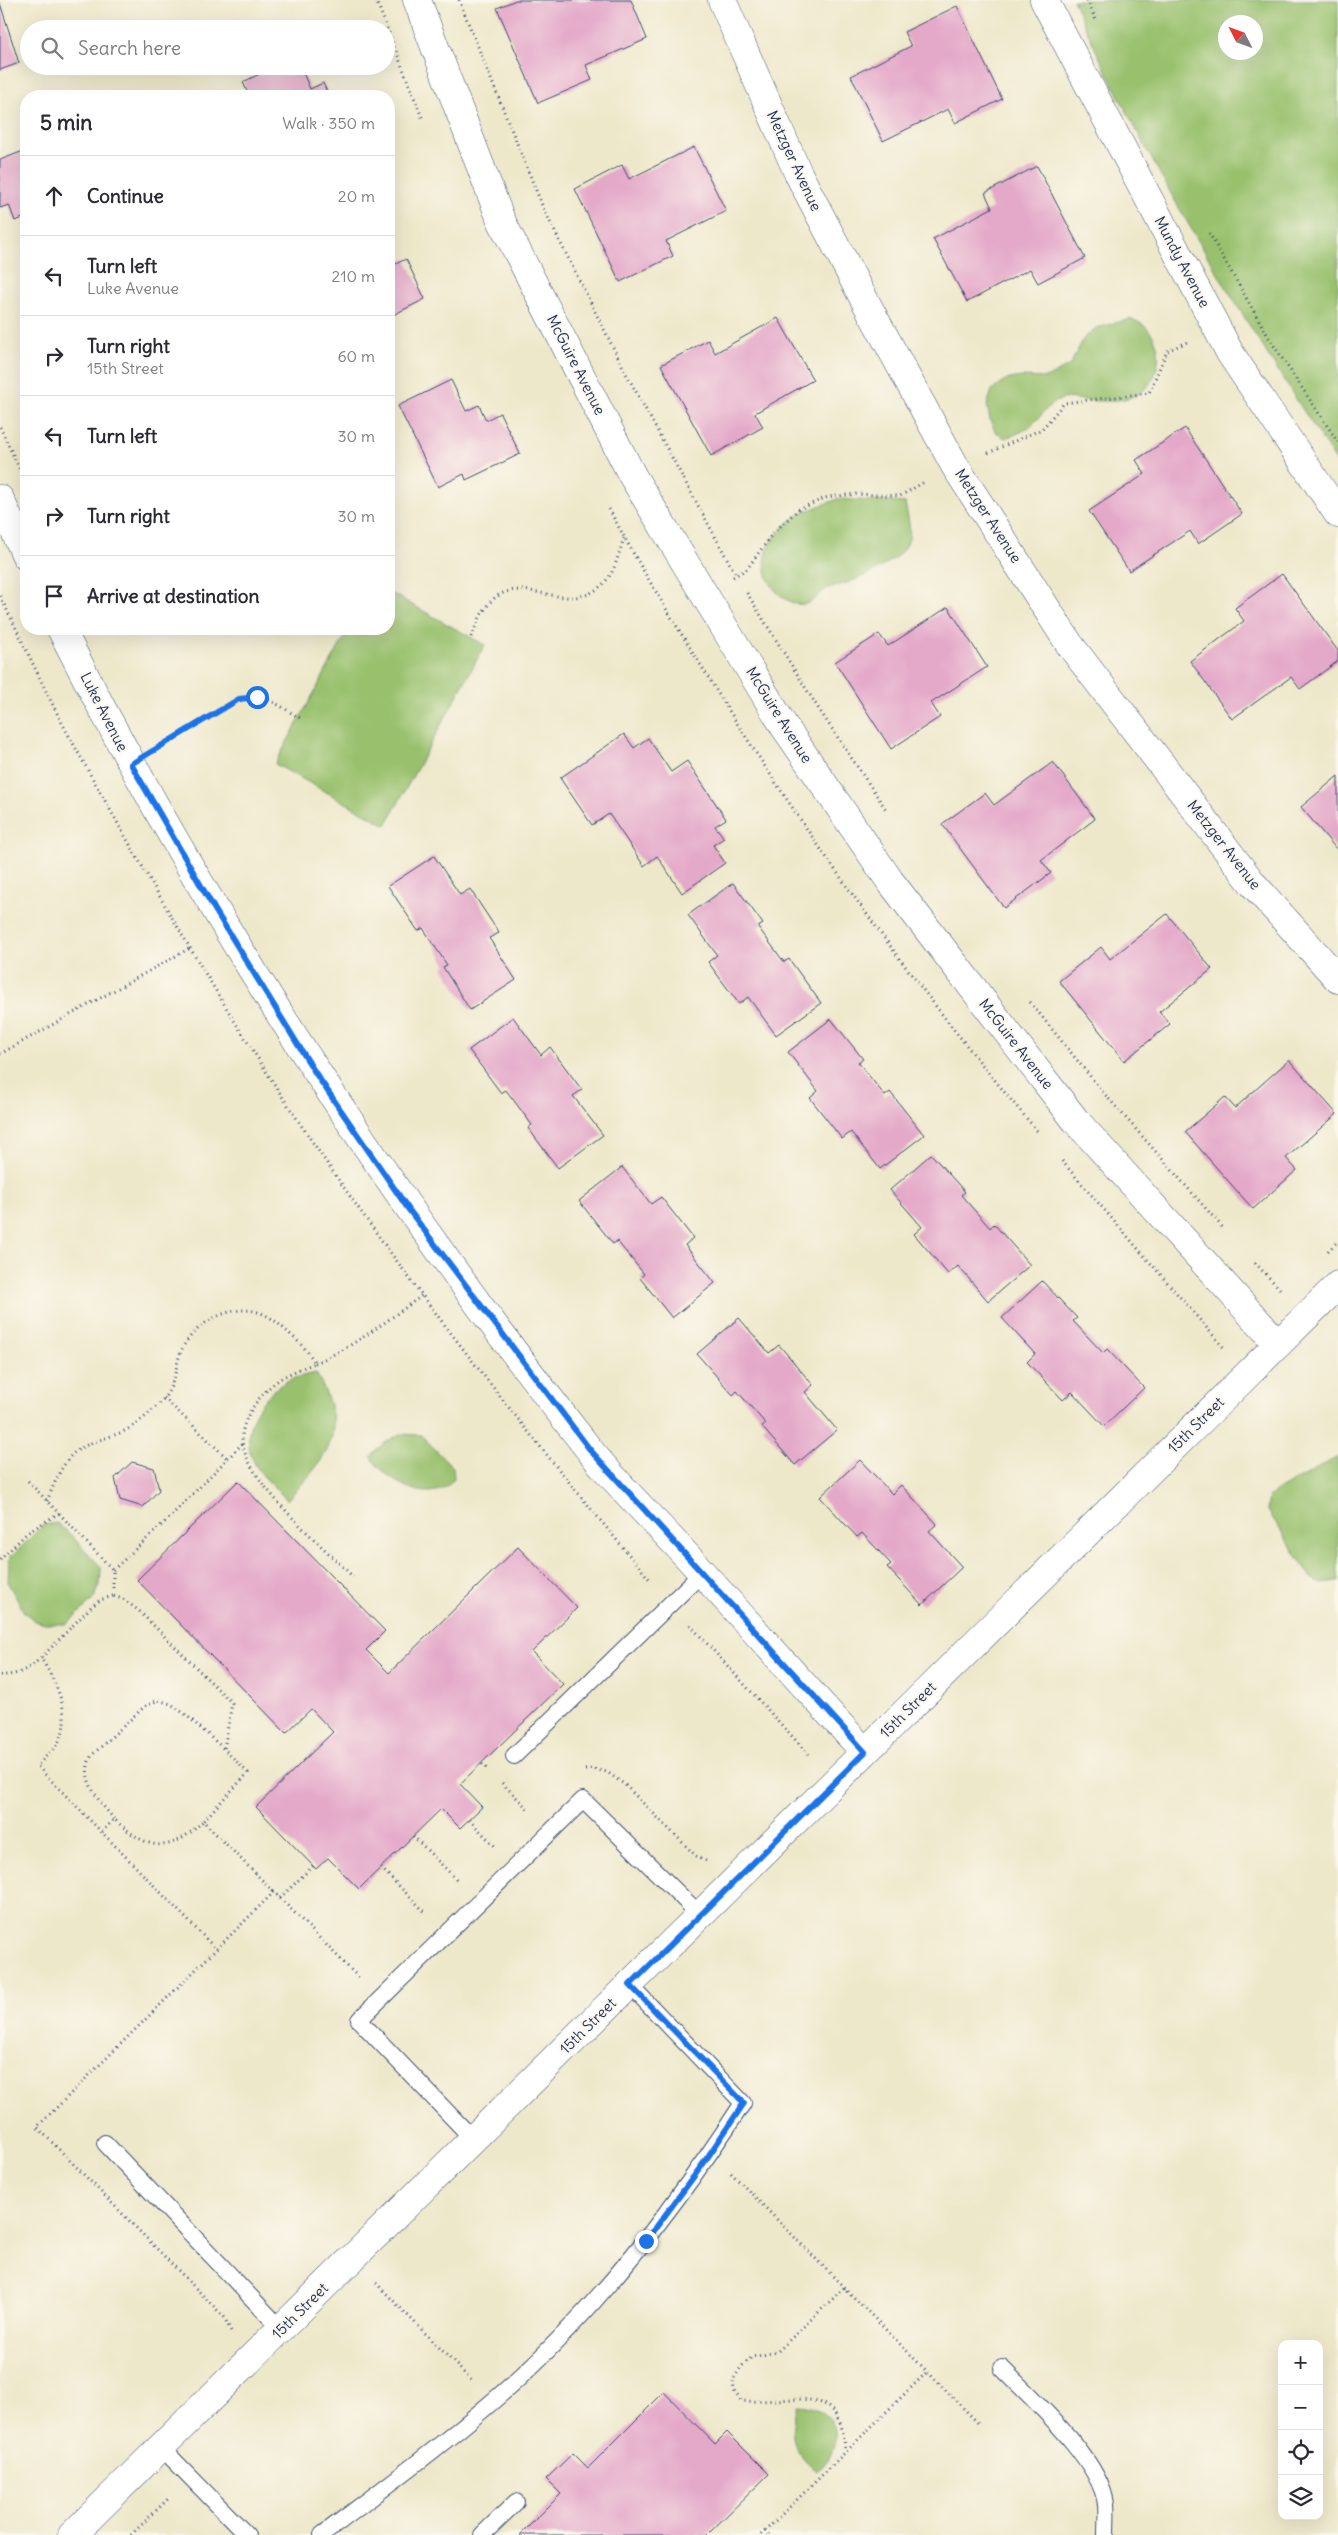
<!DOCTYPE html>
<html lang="en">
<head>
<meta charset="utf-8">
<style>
  body { margin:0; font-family:Delius,sans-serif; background:#f7f7f7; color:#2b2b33 }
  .controls { position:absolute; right:15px; bottom:15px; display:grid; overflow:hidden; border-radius:10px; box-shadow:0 5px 20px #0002 }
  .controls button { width:45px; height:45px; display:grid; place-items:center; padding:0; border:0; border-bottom:1px solid #e1e1e2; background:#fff; color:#2b2b33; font:25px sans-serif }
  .compass { position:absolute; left:1218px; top:15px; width:45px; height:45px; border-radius:50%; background:#fff; box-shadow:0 5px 20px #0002; rotate:312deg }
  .stop { position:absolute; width:15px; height:15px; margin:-11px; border:4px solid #1a73e8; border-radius:50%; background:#fff }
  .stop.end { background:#1a73e8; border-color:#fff; box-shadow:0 1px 5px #0008 }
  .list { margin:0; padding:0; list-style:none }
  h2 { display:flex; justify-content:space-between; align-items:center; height:65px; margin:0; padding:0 20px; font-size:21px }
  h2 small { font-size:16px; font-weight:400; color:#7c7c81 }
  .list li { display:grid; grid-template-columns:32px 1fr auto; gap:15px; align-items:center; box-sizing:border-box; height:80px; padding:0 20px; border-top:1px solid #e1e1e2 }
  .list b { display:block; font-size:19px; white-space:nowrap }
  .list p { margin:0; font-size:16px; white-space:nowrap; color:#7c7c81 }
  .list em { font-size:16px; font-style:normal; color:#7c7c81 }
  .icon { flex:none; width:28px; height:28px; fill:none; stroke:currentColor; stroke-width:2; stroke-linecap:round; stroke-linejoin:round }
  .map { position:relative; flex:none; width:1338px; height:2535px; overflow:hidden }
  .search { position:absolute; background:#fff; box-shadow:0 5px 20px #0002; left:20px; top:20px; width:375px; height:55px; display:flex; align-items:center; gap:12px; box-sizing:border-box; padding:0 18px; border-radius:28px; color:#7c7c81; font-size:19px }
  .panel { position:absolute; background:#fff; box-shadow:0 5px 20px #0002; left:20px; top:90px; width:375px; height:545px; border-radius:20px }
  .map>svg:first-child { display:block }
  .green { fill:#99c16d; stroke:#5a7866; fill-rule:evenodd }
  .building { fill:#e4a9c9 }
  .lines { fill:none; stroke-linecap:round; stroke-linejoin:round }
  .service-casing { stroke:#3b4b6e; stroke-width:18 }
  .minor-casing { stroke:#3b4b6e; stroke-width:29 }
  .path { stroke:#3b4b6e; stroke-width:3; stroke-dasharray:1 4; stroke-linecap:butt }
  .service { stroke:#fff; stroke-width:16 }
  .minor { stroke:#fff; stroke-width:28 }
  .route { stroke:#1a73e8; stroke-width:6 }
  .labels { text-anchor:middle; stroke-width:4; stroke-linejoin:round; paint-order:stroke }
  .street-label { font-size:15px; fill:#1b2f5e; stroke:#fbf7ec }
</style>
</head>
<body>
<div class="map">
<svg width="1338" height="2535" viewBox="0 0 1338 2535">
  <rect width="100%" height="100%" fill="#fbf7ec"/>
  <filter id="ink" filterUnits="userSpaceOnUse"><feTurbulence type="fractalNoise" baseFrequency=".02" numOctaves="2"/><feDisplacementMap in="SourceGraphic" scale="10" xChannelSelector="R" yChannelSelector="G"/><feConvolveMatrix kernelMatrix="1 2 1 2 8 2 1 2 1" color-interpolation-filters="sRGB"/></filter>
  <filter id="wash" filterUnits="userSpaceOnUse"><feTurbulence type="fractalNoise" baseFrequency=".0096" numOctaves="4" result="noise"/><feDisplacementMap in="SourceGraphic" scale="20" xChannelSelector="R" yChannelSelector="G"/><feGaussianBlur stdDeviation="1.12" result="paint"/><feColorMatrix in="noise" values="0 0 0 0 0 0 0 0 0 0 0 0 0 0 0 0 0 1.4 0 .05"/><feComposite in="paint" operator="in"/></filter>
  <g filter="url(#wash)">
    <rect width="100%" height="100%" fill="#eee8cb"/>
    <g class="green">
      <path d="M1073,0H1338V464C1241,315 1145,163 1073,0ZM1226,22H1256V52H1226Z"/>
      <path d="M1130,319C1143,323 1149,328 1155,340C1160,350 1159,364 1155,374C1144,404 1110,402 1082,400C1075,399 1066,397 1060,400C1048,405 1045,411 1037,420C1028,430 1017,434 1005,438L995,431L990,420L987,405L992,390L1005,380L1021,377L1046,378L1070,365L1084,338L1096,328Z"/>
      <path d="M838,499L905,503C907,514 913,533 907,544C895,564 865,576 844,584C838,586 830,586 826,589C817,596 810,607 797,604C770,597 756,565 772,541C776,534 784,527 790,521C803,510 823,505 838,499Z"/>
      <polygon points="389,592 485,645 386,825 275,764 349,629 389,629"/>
      <path d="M316,1373C349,1434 331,1453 287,1500C276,1488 261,1477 254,1462C238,1431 259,1397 287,1381C295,1377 307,1375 316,1373Z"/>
      <path d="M400,1434L421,1435L453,1467L454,1478C433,1509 386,1482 371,1457L383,1444Z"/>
      <polygon points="1338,1457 1338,1582 1321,1584 1311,1578 1267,1509 1269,1497 1276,1491"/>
      <path d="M57,1523L69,1533L101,1567C101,1600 90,1602 67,1624H45L35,1621L24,1612L8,1583L9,1559L43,1525Z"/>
      <path d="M797,2405C826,2406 844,2425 831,2453C828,2460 822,2466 817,2471C792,2449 788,2438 797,2405Z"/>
    </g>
    <g id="blocks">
      <g class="building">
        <polygon points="516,0 631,0 647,39 586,65 592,80 538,103 497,8"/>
        <polygon points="0,3 19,63 0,70"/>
        <polygon points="957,6 1002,99 955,123 948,109 883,141 851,76 911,46 904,32"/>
        <polygon points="276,66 300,66 310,89 323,83 329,96 249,96 243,82"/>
        <polygon points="694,147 726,211 666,241 673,256 620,282 575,189 622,165 629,179"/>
        <polygon points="26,150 26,217 15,221 9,205 0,208 0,160"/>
        <polygon points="1037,166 1085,258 1038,283 1030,269 967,302 933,239 992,208 985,193"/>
        <polygon points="406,259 425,299 389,317 389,261 391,266"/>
        <polygon points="778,318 813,380 755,413 763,427 711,456 661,365 708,340 715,353"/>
        <polygon points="451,380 466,411 479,405 486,420 500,413 520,454 466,480 464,474 438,487 398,406"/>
        <polygon points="1185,428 1242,514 1198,544 1190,531 1129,571 1089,511 1145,474 1136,460"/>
        <polygon points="1282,574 1338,651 1338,661 1300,689 1291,677 1232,719 1190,661 1244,621 1235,608"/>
        <polygon points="948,607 987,667 931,703 940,717 891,749 835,662 879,634 888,646"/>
        <polygon points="624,734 634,748 648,738 671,772 687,761 726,819 715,826 724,838 713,845 725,863 682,893 657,856 644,866 609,814 592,825 560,778"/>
        <polygon points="1053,762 1095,819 1041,860 1051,873 1004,908 942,824 985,793 994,805"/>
        <polygon points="1338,776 1338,851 1301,807"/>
        <polygon points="434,856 460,895 470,889 499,933 489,938 516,980 470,1010 443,967 447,965 423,928 418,931 388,886"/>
        <polygon points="733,883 763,924 758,927 784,962 789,959 821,1003 776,1035 748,997 739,1004 708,962 717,955 688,915"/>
        <polygon points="1167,914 1212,969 1159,1012 1170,1024 1124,1061 1059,981 1101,947 1110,959"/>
        <polygon points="513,1017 541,1055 550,1047 582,1090 573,1096 603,1135 558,1168 528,1128 532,1125 506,1090 501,1093 469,1050"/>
        <polygon points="831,1019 863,1059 858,1062 885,1096 890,1092 924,1135 880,1169 851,1132 842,1139 810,1098 818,1091 788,1052"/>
        <polygon points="1289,1060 1337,1114 1286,1158 1297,1170 1253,1209 1185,1132 1225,1097 1235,1108"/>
        <polygon points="931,1154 965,1192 961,1195 990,1228 994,1224 1030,1265 988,1301 958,1266 948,1274 914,1234 922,1227 890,1190"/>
        <polygon points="622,1167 651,1204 661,1197 693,1238 685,1245 715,1283 672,1318 640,1278 644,1274 617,1241 613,1244 579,1201"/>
        <polygon points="1042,1281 1077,1318 1073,1321 1103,1353 1107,1349 1144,1388 1104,1426 1072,1392 1063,1400 1027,1362 1035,1354 1002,1318"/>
        <polygon points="739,1318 769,1353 779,1345 813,1385 805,1392 837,1430 795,1465 762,1427 766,1424 737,1391 733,1395 697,1354"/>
        <polygon points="860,1460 892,1494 901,1485 937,1524 929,1531 962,1567 922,1605 887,1567 891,1564 862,1533 857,1537 820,1497"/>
        <polygon points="132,1462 154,1468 159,1490 143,1507 120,1500 115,1478"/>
        <polygon points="238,1481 385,1631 366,1650 389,1673 518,1547 577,1608 532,1652 563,1684 460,1784 482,1807 460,1828 441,1809 359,1889 328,1858 316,1869 256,1807 333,1732 311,1709 286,1733 137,1580"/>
        <polygon points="664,2392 715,2444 727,2432 769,2474 707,2535 520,2535 561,2494 546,2479 573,2453 588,2468"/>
      </g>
    </g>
  </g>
  <g filter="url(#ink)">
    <use href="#blocks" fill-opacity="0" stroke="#3b4b6e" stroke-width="1"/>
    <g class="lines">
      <defs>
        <g id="service">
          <polyline points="514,1756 702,1573"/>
          <polyline points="473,2139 359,2020 583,1800 700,1915"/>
          <polyline points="105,2143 281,2329"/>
          <path d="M1002,2368C1033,2400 1100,2459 1106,2504C1107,2514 1106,2525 1106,2535"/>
          <polyline points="161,2447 247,2535"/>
          <path d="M322,2535C388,2485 455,2436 517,2380C605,2299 678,2203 743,2103L630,1985"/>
          <polyline points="482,2535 516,2502"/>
        </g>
        <g id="minor">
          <polyline points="417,0 501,220 632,475 784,726 890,881 1076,1121 1278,1344"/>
          <polyline points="722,0 798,173 858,288 955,466 1070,645 1253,884 1338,979"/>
          <polyline points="1044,0 1230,353 1338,514"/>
          <polyline points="0,499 26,556"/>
          <path d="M61,629C208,921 386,1192 588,1448C618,1486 654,1520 687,1556C746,1621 805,1687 865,1752"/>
          <polyline points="72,2535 1338,1285"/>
        </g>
      </defs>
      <use href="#service" class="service-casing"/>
      <use href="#minor" class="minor-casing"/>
      <g class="path">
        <polyline points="376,0 423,120"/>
        <polyline points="459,0 544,210 628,377 735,573"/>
        <polyline points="1087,0 1096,20"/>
        <polyline points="1209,233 1272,343 1338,442"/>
        <polyline points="0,427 20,470"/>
        <polyline points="988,453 1042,429 1064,403 1149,393 1167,351 1187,342"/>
        <path d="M609,509C642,571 679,630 716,690C813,845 920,994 1039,1133"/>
        <polyline points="733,577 747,569 773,533 799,509 828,497 857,494 900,496 926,481"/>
        <polyline points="747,593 820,711 887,811"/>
        <path d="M0,596C25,645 47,697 74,745C143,870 215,994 293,1113C402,1277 525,1431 651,1581"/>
        <path d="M471,637C475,628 479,618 485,609C517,560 571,628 609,577C616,567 620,549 624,538"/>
        <path d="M162,746C183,733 236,694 258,697C273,699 287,711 300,718"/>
        <polyline points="1030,1002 1102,1091 1224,1229"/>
        <polyline points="0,1054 192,947"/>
        <polyline points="1062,1161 1225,1349"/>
        <polyline points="1328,1251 1338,1241"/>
        <polyline points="1255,1263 1282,1291"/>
        <path d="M315,1363C354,1347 389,1319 423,1295"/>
        <polyline points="164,1398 228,1459"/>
        <polyline points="28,1481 113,1570 113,1596 123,1599 139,1611 232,1703 224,1749 248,1773 203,1821 274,1892"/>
        <path d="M47,1501C54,1485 61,1464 75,1452C87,1443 103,1439 117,1434C132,1429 145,1417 157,1406C181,1383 172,1362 186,1342C202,1319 237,1302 263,1314C273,1318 282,1327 290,1334C300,1343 309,1352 315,1363C303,1368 291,1372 280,1379C261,1392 237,1422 243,1446C253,1488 322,1545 353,1577"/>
        <polyline points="0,1560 27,1533 59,1513"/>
        <polyline points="113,1570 167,1520 242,1444"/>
        <path d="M113,1596L100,1600L91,1607L41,1658C55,1681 74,1716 58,1743C52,1751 44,1758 37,1766L216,1949"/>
        <polyline points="690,1625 811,1757"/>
        <path d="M0,1675C18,1676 28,1669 41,1658"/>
        <polyline points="482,1764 488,1770"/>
        <polyline points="585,1770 592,1769 607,1772 625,1785 696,1856 706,1861"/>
        <polyline points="502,1783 530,1811"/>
        <path d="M114,1819C99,1801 78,1778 92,1755L144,1707L158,1700L171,1704L185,1714L224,1749"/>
        <polyline points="469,1820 496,1847"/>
        <path d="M102,1832L114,1819C148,1850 168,1856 203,1821"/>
        <polyline points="413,1836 458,1881"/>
        <polyline points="381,1868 426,1913"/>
        <polyline points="280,1898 313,1866"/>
        <polyline points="731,2173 978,2423"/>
        <polyline points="376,2283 473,2382"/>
        <path d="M844,2288L777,2352L752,2357L741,2367L733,2380L734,2391L741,2401C790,2404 843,2379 845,2452"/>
        <polyline points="231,2331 224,2317 37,2127 274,1892 359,1978"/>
        <polyline points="765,2531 769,2535"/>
        <polyline points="131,2535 170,2497"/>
        <polyline points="761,2535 927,2372"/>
      </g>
      <use href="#service" class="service"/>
      <use href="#minor" class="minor"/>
    </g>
  </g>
  <g class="lines" filter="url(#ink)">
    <polyline class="route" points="257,697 239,699 131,764 215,910 316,1074 409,1210 591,1451 865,1752 630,1985 744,2103 703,2164 646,2241"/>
  </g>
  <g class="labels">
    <g class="street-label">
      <text transform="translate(794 161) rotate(65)" y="5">Metzger Avenue</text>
      <text transform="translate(1182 262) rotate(62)" y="5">Mundy Avenue</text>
      <text transform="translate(576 365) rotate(63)" y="5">McGuire Avenue</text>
      <text transform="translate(988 516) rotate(57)" y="5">Metzger Avenue</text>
      <text transform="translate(104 712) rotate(63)" y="5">Luke Avenue</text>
      <text transform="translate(779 715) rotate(58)" y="5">McGuire Avenue</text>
      <text transform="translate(1224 845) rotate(52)" y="5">Metzger Avenue</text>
      <text transform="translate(1016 1044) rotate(52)" y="5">McGuire Avenue</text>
      <text transform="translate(1196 1425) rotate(-45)" y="5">15th Street</text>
      <text transform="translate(908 1710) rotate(-45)" y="5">15th Street</text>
      <text transform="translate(588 2026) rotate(-45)" y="5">15th Street</text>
      <text transform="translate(300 2311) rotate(-45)" y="5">15th Street</text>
    </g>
  </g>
</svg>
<div class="controls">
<button>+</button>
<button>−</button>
<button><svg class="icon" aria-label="locate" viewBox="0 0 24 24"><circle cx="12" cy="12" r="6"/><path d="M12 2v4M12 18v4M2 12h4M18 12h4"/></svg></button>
<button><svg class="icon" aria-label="layers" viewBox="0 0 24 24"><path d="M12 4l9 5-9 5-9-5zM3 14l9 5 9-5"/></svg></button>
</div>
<svg class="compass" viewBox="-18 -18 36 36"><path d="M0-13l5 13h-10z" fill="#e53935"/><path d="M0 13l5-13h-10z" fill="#7c7c81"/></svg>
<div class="stop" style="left:257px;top:697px"></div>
<div class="stop end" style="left:646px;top:2241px"></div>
<div class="search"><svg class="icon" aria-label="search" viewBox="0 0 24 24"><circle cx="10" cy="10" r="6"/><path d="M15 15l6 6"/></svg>Search here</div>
<section class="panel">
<h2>5 min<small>Walk · 350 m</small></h2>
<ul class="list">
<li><svg class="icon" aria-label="ahead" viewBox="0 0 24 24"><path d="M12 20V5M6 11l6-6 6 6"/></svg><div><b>Continue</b></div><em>20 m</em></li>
<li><svg class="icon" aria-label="left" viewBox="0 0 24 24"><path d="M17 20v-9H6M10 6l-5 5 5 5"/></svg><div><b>Turn left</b><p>Luke Avenue</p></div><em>210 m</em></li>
<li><svg class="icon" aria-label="right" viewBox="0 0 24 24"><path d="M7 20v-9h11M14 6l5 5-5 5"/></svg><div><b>Turn right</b><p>15th Street</p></div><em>60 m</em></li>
<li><svg class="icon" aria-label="left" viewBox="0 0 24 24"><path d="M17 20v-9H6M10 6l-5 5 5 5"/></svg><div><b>Turn left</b></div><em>30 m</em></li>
<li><svg class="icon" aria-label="right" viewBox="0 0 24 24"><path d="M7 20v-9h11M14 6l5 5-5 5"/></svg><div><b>Turn right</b></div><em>30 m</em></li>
<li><svg class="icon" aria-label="arrive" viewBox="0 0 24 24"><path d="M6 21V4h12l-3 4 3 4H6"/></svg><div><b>Arrive at destination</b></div></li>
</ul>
</section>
</div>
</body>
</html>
